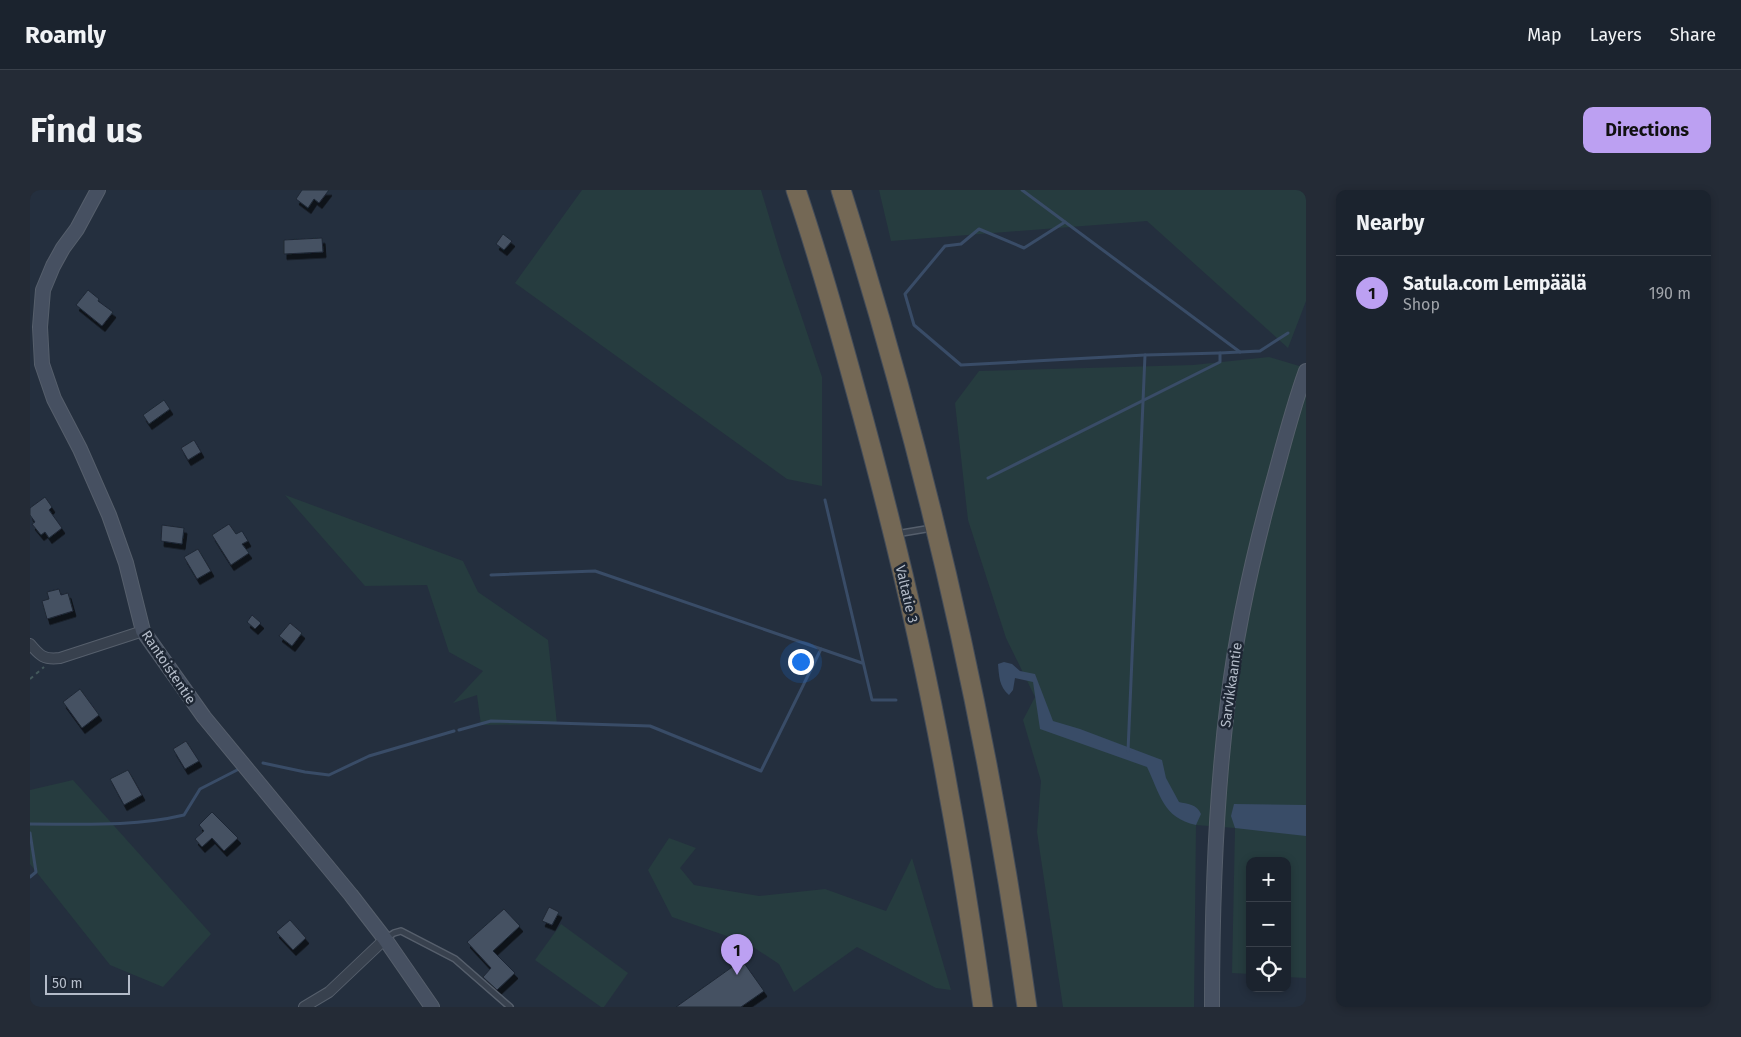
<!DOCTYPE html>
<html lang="en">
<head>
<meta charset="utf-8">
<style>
  body { margin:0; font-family:"Fira Sans",sans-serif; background:#242b36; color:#f1f3f6 }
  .controls { position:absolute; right:15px; bottom:15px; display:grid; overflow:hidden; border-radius:10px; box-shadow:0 2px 8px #0003 }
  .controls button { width:45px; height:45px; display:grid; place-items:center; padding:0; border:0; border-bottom:1px solid #39404a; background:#1b232e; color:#f1f3f6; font:25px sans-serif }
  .scale { position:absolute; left:15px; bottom:12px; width:85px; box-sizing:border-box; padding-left:5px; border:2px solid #b4bcc9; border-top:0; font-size:14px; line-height:18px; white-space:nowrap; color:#b4bcc9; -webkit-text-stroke:4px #1d2633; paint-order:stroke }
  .you { position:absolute; left:770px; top:471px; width:18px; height:18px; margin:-12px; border:4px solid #fff; border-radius:50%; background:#1a73e8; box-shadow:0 0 0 8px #1a73e833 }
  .badge { display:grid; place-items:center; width:32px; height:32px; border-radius:50%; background:#bca0f2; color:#111; font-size:16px; font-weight:700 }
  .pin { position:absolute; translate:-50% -41px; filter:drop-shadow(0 1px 2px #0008) }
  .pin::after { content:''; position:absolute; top:26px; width:18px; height:15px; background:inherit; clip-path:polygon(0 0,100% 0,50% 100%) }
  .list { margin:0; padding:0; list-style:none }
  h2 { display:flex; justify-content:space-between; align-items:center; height:65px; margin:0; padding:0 20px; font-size:21px }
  h2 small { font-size:16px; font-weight:400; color:#a0a4aa }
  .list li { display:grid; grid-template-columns:32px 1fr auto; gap:15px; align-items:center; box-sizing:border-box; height:75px; padding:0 20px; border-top:1px solid #39404a }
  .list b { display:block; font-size:19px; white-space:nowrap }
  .list p { margin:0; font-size:16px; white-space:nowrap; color:#a0a4aa }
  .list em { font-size:16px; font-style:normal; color:#a0a4aa }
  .icon { flex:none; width:28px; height:28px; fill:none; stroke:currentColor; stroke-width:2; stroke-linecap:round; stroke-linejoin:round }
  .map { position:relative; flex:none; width:1276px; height:817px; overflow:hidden; border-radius:10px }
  header { display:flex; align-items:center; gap:30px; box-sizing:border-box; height:70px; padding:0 25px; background:#1b232e; border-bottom:1px solid #39404a }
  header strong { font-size:24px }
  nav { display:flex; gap:28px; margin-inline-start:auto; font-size:18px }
  .intro { display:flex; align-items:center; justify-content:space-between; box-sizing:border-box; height:120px; padding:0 30px }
  h1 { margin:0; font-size:35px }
  .button { padding:12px 22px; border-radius:10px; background:#bca0f2; color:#111; font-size:18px; font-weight:700 }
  main { display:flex; gap:30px; padding:0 30px }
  aside { flex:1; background:#1b232e; border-radius:10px; box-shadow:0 2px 8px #0003 }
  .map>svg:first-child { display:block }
  .green { fill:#263c3f }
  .water { fill:#394c67 }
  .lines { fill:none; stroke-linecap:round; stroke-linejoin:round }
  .stream { stroke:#394c67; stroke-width:3 }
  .building { fill:#455162; stroke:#1f2835; filter:url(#shadow) }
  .lane-casing { stroke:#565f6c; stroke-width:8 }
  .street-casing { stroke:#565f6c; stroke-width:12 }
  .secondary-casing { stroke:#565f6c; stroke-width:16 }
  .highway-casing { stroke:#434c59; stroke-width:21 }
  .path { stroke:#44595c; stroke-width:2; stroke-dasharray:4 4; stroke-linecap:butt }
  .lane { stroke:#38414e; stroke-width:5 }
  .street { stroke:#38414e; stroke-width:10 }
  .secondary { stroke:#465061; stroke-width:14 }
  .highway { stroke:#746855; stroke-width:19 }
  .labels { text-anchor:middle; stroke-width:5; stroke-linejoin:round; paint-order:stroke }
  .street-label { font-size:14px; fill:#b4bcc9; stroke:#1d2633 }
</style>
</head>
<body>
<header>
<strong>Roamly</strong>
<nav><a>Map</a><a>Layers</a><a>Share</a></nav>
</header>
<div class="intro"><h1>Find us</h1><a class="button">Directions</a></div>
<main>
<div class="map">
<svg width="1276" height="817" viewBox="0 0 1276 817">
  <defs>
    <filter id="shadow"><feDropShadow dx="3" dy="5.5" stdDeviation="0" flood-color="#0009"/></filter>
  </defs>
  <rect width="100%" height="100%" fill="#242f3e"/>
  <g class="green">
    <polygon points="552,0 731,0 751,66 792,187 792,296 757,289 485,93"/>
    <polygon points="849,0 1276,0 1276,111 1258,158 1117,31 861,51"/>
    <polygon points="1239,167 1276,178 1276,788 1257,787 1257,671 1220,671 1220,784 1202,783 1205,638 1166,635 1164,817 1033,817 1007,642 1011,591 993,530 1005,507 976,448 938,330 925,213 949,181 1163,175"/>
    <polygon points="255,305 433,371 448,402 518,450 527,534 451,535 447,505 423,513 453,481 419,462 397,395 335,396"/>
    <polygon points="43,590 181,744 133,797 80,775 0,674 0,600"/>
    <polygon points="639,648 666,658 650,678 664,695 729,706 795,699 856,721 882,668 921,800 906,798 827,757 764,802 749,774 717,753 642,727 618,680"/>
    <polygon points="531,734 598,783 574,817 571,817 505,770"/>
  </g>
  <g class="water">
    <path d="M974,472L982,474L990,481L1005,484L1023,531L1050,539L1132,570L1136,588L1149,612C1157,614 1167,614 1171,624L1166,635C1133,628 1130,604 1117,577L1010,539L1003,492L985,488L983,500L979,505C969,497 969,485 968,474Z"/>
    <polygon points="1204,614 1276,615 1276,646 1205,638 1201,626"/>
  </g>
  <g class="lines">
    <g class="stream">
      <polyline points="992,0 1210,162"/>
      <polyline points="1035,32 994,58 949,39 931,54 915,56 875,104 884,135 931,175 1115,165"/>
      <polyline points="958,288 1190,172 1190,163 1230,161 1258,143"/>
      <polyline points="795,310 842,510 866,510"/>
      <polyline points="461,385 565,381 832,473"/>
      <polyline points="429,540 461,531 620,536 731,581 791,459"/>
      <polyline points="1098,561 1115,165 1190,163"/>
      <polyline points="233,573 275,582 299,585 339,566 424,541"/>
      <path d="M0,634C51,634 104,637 154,625L170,599L211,578"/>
      <polyline points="0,643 6,682 0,687"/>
    </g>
  </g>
  <g class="building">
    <polygon points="272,0 299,0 289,13 284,9 278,18 266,9"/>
    <polygon points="473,44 482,51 474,60 466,54"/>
    <polygon points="292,48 293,62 254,64 254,50"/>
    <polygon points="58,100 69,109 68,111 83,122 72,136 46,115"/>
    <polygon points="134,210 140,219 119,234 113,225"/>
    <polygon points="164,250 171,262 158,270 151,258"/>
    <polygon points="15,307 22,317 19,320 32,338 19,348 15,342 11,345 2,334 5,332 0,325 0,318"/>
    <polygon points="199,334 206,344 212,341 218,351 212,354 219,363 201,375 182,345"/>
    <polygon points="132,335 154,338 152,354 131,351"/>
    <polygon points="168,359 181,381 167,389 154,367"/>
    <polygon points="29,399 31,405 38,403 43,421 17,429 12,411 19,409 17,402"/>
    <polygon points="222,425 231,433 225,439 217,432"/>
    <polygon points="260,433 272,443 262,456 249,446"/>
    <polygon points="50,499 69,525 52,538 33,512"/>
    <polygon points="156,551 169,571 155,579 143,559"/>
    <polygon points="98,580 112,605 94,615 80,589"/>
    <polygon points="182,622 208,648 194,661 182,648 172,657 165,649 174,641 169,635"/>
    <polygon points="519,717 529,722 522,735 512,731"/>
    <polygon points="474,719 490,736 463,761 485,783 467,800 453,787 461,778 437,752"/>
    <polygon points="260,730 276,748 263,760 246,742"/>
    <polygon points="712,770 734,801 711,817 646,817"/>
  </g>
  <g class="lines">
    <defs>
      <g id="lane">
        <polyline points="866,344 902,338"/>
        <polyline points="355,749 364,743 371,741 425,769 480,817"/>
      </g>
      <g id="street">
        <path d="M0,454C10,466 14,470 30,468L113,441"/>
        <polyline points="274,817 299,802 355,749"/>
      </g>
      <g id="secondary">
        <polyline points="68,0 47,39 33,58 23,76 13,100 10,137 12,174 24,209 50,259 79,325 96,373 113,441 174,527 321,705 355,749 402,817"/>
        <path d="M1182,817C1182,715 1185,613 1198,511C1207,434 1225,357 1246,282C1255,248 1264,214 1276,181"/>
      </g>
      <g id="highway">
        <path d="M766,0C788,65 807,132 825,198C862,332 895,468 919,605C932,675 943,746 953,817"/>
        <path d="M811,0C895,266 959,541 997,817"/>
      </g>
    </defs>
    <use href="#lane" class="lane-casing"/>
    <use href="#street" class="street-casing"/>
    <use href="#secondary" class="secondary-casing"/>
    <use href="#highway" class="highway-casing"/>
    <polyline class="path" points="0,489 14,477"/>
    <use href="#lane" class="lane"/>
    <use href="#street" class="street"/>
    <use href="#secondary" class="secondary"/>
    <use href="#highway" class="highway"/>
  </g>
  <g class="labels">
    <g class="street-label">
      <text transform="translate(877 404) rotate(77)" y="5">Valtatie 3</text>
      <text transform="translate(139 477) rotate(56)" y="5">Rantoistentie</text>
      <text transform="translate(1201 495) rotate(-82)" y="5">Sarvikkaantie</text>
    </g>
  </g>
</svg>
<div class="controls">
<button>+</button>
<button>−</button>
<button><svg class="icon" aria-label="locate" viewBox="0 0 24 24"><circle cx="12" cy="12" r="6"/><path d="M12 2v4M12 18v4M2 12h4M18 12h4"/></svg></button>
</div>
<div class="scale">50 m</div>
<div class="you"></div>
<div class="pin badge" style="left:707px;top:785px">1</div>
</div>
<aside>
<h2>Nearby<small></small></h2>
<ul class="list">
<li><span class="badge">1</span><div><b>Satula.com Lempäälä</b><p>Shop</p></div><em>190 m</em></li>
</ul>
</aside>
</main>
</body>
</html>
